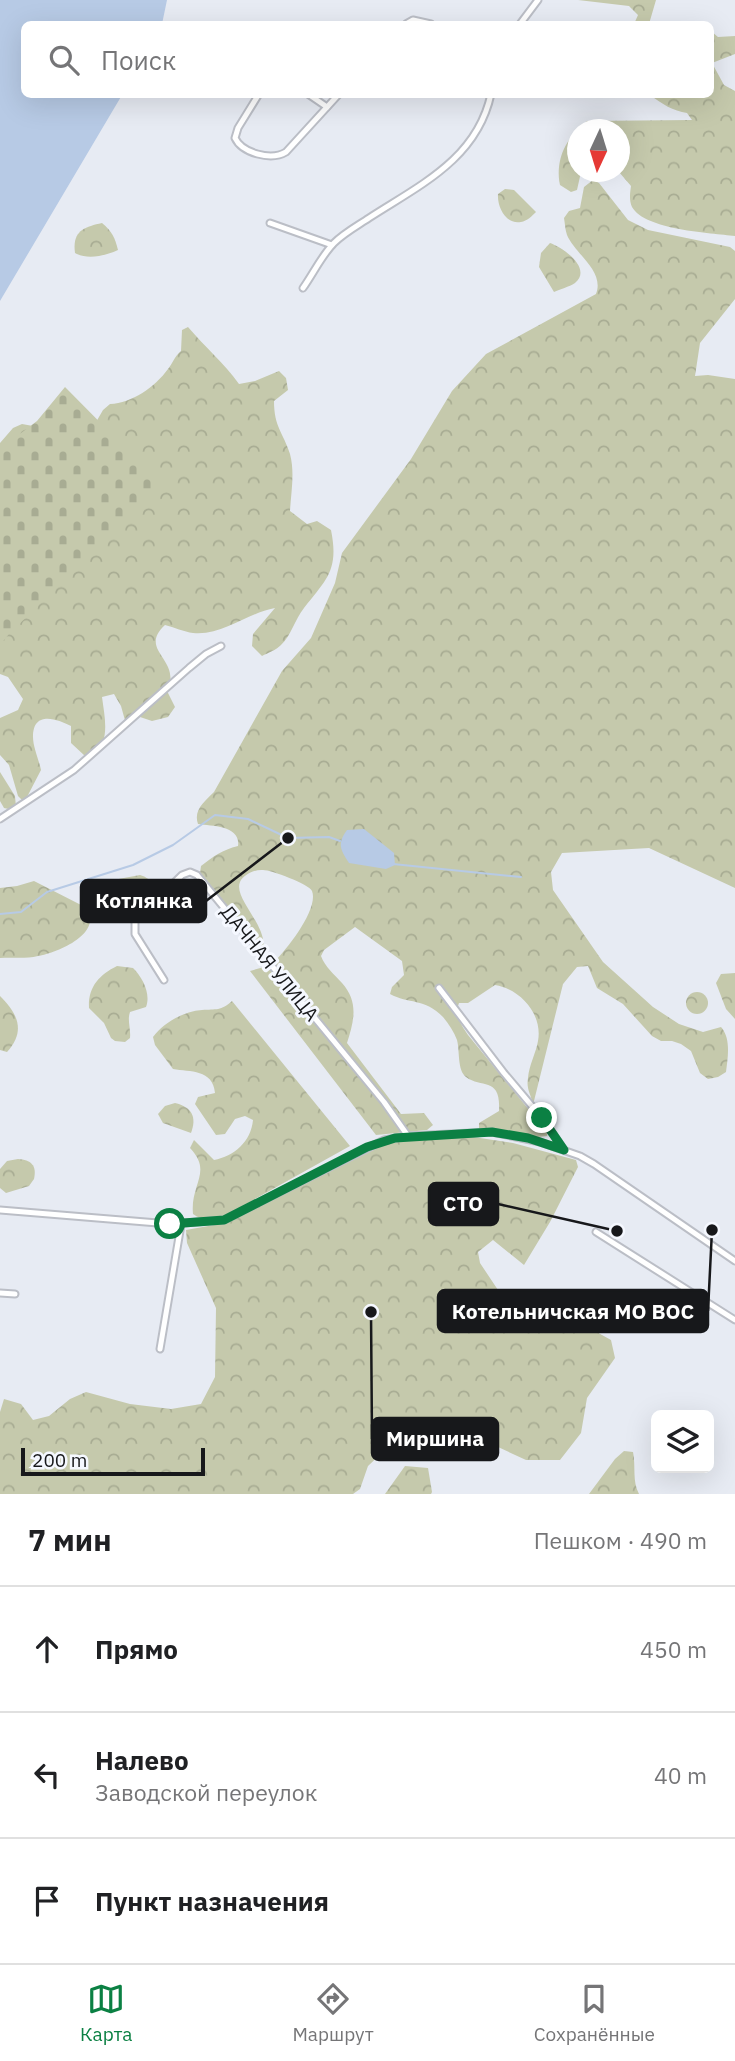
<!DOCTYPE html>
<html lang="ru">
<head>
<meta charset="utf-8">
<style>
  body { margin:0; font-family:"IBM Plex Sans",sans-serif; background:#f6f6f6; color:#202124 }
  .controls { position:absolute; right:21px; bottom:21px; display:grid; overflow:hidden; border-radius:10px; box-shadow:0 7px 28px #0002 }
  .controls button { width:63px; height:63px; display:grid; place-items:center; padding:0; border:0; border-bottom:2px solid #e0e0e0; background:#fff; color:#202124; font:35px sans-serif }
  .compass { position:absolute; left:567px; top:119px; width:63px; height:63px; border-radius:50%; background:#fff; box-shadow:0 7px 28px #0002; rotate:184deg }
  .scale { position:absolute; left:21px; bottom:18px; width:184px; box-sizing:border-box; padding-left:7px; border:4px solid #17181b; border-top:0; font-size:19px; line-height:24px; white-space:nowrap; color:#17181b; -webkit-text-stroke:5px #f5f8ff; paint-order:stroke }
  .stop { position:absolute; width:21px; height:21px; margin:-16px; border:5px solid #0b8043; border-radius:50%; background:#fff }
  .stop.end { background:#0b8043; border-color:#fff; box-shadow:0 2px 7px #0008 }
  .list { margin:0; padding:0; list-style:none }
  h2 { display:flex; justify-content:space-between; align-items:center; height:91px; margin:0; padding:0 28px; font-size:30px }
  h2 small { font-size:23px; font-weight:400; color:#757577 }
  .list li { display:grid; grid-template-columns:46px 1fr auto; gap:21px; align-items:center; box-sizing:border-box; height:126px; padding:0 28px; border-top:2px solid #e0e0e0 }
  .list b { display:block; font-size:26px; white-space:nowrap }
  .list p { margin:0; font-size:23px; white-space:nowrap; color:#757577 }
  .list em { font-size:23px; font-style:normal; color:#757577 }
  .icon { flex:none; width:38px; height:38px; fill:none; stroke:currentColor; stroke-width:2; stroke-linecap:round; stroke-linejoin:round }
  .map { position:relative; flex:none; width:735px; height:1494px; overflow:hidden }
  .search { position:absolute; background:#fff; box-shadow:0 7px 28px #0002; left:21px; right:21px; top:21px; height:77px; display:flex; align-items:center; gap:18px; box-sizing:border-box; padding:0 24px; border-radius:10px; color:#757577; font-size:26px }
  .sheet { height:469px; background:#fff }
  nav { display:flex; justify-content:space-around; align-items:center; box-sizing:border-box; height:98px; border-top:2px solid #e0e0e0; background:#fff; font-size:19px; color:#757577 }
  nav a { display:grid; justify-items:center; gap:4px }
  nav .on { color:#0b8043 }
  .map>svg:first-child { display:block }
  .forest { fill:url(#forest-crowns) }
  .cemetery { fill:url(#cemetery-stones) }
  .water { fill:#b7cae5 }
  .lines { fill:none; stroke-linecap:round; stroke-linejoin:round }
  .stream { stroke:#b7cae5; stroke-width:2 }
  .minor-casing { stroke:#bbbec6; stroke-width:9 }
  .minor { stroke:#fff; stroke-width:5 }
  .route { stroke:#0b8043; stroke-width:9 }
  .labels { text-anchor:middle; stroke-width:6; stroke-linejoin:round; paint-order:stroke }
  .street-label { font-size:19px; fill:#17181b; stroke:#f5f8ff }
  .leader { fill:none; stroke:#17181b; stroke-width:2.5 }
  .callout-dot { fill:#17181b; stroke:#f5f8ff; stroke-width:2.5 }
  .callout { fill:#17181b; stroke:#17181b; stroke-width:2.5 }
  .callout-label { font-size:21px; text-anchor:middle; font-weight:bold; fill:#fff }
</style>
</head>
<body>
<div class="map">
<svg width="735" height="1494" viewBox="0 0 735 1494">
  <defs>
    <pattern id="forest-crowns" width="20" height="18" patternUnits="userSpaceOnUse" patternTransform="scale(1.75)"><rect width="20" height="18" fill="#c5c9ac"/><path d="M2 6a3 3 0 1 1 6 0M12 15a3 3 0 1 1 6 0" fill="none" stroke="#a8ac93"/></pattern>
    <pattern id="cemetery-stones" width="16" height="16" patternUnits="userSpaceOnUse" patternTransform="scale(1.75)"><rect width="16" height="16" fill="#c5c9ac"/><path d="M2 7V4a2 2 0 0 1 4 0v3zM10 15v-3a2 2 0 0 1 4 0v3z" fill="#a8ac93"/></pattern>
  </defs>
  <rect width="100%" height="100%" fill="#e7ebf3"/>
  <g class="forest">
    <polygon points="578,0 656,0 649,24 634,24 638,15 629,6"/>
    <path d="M711,31L718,37L735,36V54L712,63L724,85L735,91V236C711,233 645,230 632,207C629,200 630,193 631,186L619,172L620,130L579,129L587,121L692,120L687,113C673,111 662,104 650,95L710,94Z"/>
    <path d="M577,131L578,172H581L577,190L571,192L560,185C556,165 562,145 577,131Z"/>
    <path d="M593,180L599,183L628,220L648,230L730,247L735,251V299L700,343L695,376L708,375L735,379V888L649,848L562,853L551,872L553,890L603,962L653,1007L679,1024L703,1032L721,1027C731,1038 728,1057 726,1072L718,1077L708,1079L700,1073L691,1051L681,1044L672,1041H661L652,1036L623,1004L597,988L588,966L577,967L563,984L533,1105C531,1094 526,1089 528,1078C529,1065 536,1053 538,1041C543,1014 520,989 495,985L468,1003H459C454,1016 461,1024 468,1035L547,1132V1136L538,1137L479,1128V1123L499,1111C501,1076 482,1089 466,1077C457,1070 460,1051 457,1040C454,1032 449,1024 443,1017C425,998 408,1004 390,994L392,987L404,975L402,961L355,927L324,950L321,956C325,967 334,974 342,983C359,1002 354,1021 347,1043L401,1114L424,1113L433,1125L427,1130L376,1135L250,971C257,969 269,966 275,961C287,949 319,909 312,891C309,884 271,870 263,870C255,869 243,875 240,882C233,899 269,926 263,951L200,873L201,866C214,856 222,850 238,846C241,826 213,826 198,824C193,810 205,801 214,792L282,671L311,638L335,583L342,553L411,459L452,391L486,354L596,294C605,271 575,254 567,235C565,229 565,224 564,218L569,211L580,208L584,187Z"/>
    <path d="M505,189L514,190L536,212C532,216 527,221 521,222C506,225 497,207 498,194Z"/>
    <path d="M102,223C112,231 115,238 118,250C105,256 87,260 75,253C72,231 84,227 102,223Z"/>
    <path d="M550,243C562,247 593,268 575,283C569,287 560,289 554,292L539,267L541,253Z"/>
    <path d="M188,327C205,347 224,363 239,384L255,381L279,371L286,378L288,390L274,401C274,427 283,432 290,454C295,473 291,492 290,511L307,524L317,521L331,530C339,570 327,579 304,608C295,619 291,636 281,645C276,650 268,653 262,656L252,646L253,634L275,608C247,613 223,636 193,633C184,632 174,627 165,625C137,651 183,659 167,691L175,707L168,717L152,721L137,716L126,724L121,706L114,694L102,697C105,720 111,742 91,758L85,756L71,743V726C57,719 33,710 33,737C33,747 39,760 41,770L27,797L22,800L18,796L9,765L0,755V718L18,710L23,699L8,677L0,674V443L13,428L22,424L88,436L103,410L110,404C132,403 155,387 168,369C173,363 174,357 181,351L182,330Z"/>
    <polygon points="0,772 15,796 16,807 13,810 4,808 0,801"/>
    <path d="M140,875C171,883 153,937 115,909C109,905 104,900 103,892L113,880Z"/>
    <path d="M34,881L85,907C106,932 58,953 38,956C26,959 13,957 0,958V888L17,886Z"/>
    <path d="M117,966L133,968C143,978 151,994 146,1007L130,1012C127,1020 131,1029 130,1038L125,1042L115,1041L111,1038L104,1023L89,1008C88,987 99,975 117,966Z"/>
    <polygon points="735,973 735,1019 726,1009 716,983 721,974"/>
    <circle cx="697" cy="1003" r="11"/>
    <path d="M0,996C18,1014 26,1031 7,1052L0,1050Z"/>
    <path d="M232,1001L350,1146L230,1213C218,1219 205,1223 193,1214C190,1184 213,1172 190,1148L194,1140L214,1160C234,1156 251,1142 253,1120L245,1116L235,1119L225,1134L216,1135L195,1104L198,1097L215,1093C213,1069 190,1072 173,1069L155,1045L153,1037C163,1023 184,1011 202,1010C216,1009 221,1011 232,1001Z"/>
    <path d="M175,1103C192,1107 197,1117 191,1133L163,1123L158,1114L165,1106Z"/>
    <polygon points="460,1135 513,1143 576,1160 578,1167 550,1222 524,1265 493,1240 478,1252 480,1263 504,1299 534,1316 593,1330 611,1340 615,1358 587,1398 581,1433 560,1460 526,1460 461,1430 387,1448 368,1466 360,1489 353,1494 0,1494 0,1412 4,1399 21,1404 33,1420 49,1416 70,1399 86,1392 130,1404 171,1409 201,1404 215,1377 216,1308 187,1243 186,1230 225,1223 392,1141"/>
    <path d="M18,1159C31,1160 37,1165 34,1179L29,1186L6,1193L0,1188V1169L7,1161Z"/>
    <path d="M624,1451L633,1452C636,1467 632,1481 639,1494H589L615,1459Z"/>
    <polygon points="405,1466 428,1468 432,1492 431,1494 385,1494"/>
  </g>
  <polygon class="cemetery" points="65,387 162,485 9,634 0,645 0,449 37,421"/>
  <g class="water">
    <polygon points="0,0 167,0 162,24 24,24 24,94 122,95 0,301"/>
    <path d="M364,829L394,853L395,865L386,869L349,863C340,849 337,844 347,830Z"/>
  </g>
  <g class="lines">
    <g class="stream">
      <polyline points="393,864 521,877"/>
      <polyline points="0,914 21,912 47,892 133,865 173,845 215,815 248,819 288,838 329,837 340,841"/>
    </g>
    <defs>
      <g id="minor">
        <polyline points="406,24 413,20 431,24"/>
        <polyline points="520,24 538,0"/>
        <path d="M259,94L238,128L235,138C242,153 271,161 286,152L339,94"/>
        <polyline points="308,94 327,107"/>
        <polyline points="270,223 332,245"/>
        <path d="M303,288C313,274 322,255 334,243C344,233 357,226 369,218C420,185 477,159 491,94"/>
        <polyline points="0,819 74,770 189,668 206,654 221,646"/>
        <polyline points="164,980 135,934 135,921 182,875 190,872 197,875 384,1102 408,1136"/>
        <polyline points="439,988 504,1073 542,1118 564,1150"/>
        <polyline points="0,1210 170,1224 224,1220 384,1140 408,1136 492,1132 540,1142 580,1156 594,1164 735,1261"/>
        <polyline points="596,1232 735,1320"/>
        <polyline points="0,1293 15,1294"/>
        <polyline points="160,1349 181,1225"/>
      </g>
    </defs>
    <use href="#minor" class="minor-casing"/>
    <use href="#minor" class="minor"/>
  </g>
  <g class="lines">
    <polyline class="route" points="170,1224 224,1220 367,1147 395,1138 492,1132 528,1138 564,1150 542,1118"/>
  </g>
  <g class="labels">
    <g class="street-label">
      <text transform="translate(270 963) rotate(51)" y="7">ДАЧНАЯ УЛИЦА</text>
    </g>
  </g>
  <path class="leader" d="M288 838L206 901M617 1231L498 1204M712 1230L708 1311M371 1312L372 1439"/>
  <g class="callout-dot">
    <circle cx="288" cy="838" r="7"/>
    <circle cx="617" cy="1231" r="7"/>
    <circle cx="712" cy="1230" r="7"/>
    <circle cx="371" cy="1312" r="7"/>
  </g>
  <g class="callout">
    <rect x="81" y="880" width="125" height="42" rx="7"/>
    <rect x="429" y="1183" width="69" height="42" rx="7"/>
    <rect x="438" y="1290" width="270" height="42" rx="7"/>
    <rect x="372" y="1418" width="126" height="42" rx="7"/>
  </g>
  <g class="callout-label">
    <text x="144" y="908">Котлянка</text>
    <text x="463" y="1211">СТО</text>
    <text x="573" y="1319">Котельничская МО ВОС</text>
    <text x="435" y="1446">Миршина</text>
  </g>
</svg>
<div class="controls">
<button><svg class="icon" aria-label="layers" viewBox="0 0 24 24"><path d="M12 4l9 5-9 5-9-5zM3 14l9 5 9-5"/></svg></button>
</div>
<svg class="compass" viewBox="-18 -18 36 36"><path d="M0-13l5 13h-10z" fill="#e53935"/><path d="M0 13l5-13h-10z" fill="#757577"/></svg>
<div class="scale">200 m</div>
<div class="stop" style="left:170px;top:1224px"></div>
<div class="stop end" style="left:542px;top:1118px"></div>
<div class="search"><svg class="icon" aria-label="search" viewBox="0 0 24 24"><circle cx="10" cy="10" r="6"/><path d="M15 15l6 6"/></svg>Поиск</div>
</div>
<section class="sheet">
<h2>7 мин<small>Пешком · 490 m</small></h2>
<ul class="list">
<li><svg class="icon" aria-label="ahead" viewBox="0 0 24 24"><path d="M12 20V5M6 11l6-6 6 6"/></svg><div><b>Прямо</b></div><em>450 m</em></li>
<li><svg class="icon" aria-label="left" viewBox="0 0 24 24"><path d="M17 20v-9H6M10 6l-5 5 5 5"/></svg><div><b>Налево</b><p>Заводской переулок</p></div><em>40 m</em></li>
<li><svg class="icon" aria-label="arrive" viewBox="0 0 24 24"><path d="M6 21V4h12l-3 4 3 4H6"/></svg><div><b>Пункт назначения</b></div></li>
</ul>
</section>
<nav>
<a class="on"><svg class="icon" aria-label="map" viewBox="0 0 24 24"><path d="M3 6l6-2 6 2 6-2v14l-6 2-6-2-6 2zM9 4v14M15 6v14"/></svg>Карта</a>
<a><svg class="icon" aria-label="directions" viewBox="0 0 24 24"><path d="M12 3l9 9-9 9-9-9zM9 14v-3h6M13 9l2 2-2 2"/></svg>Маршрут</a>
<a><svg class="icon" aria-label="saved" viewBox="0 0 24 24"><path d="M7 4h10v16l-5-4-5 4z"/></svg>Сохранённые</a>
</nav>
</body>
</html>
